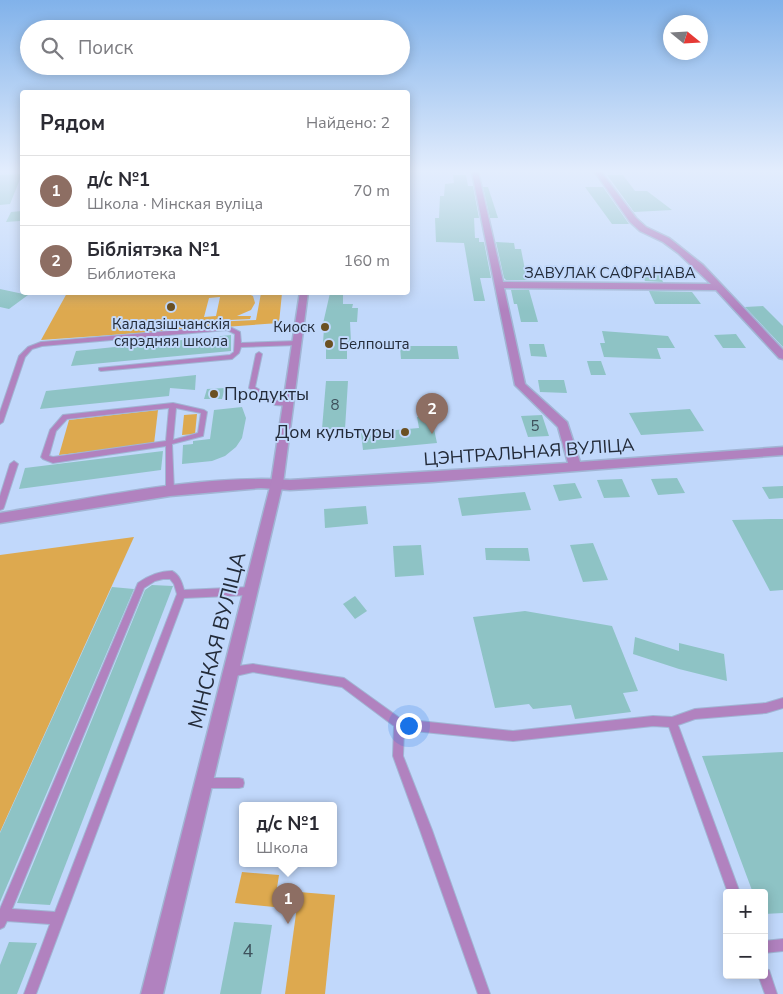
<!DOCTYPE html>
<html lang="ru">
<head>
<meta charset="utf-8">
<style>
  body { margin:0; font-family:"Nunito Sans",sans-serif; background:#f7f7f7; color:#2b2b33 }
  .controls { position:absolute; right:15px; bottom:15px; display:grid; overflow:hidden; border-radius:5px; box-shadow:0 2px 12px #0003 }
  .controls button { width:45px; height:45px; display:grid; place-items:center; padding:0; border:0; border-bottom:1px solid #e1e1e2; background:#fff; color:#2b2b33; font:25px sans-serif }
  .compass { position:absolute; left:663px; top:15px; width:45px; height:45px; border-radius:50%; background:#fff; box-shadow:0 2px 12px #0003; rotate:108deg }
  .you { position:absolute; left:408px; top:725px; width:18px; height:18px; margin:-12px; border:4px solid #fff; border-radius:50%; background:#1a73e8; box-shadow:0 0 0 8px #1a73e833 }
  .badge { display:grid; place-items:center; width:32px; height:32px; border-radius:50%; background:#6b5022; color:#fff; font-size:16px; font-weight:700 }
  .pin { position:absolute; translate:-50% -41px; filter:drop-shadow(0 1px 2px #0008) }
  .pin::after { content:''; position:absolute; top:26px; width:18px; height:15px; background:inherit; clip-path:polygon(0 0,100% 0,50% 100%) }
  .popup { position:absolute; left:239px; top:802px; width:98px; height:65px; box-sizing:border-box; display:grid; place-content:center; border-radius:5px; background:#fff; filter:drop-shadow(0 1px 4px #0005); font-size:16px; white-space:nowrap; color:#7c7c81 }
  .popup b { font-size:19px; color:#2b2b33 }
  .popup::after { content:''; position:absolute; left:50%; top:100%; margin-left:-10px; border:10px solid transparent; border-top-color:#fff }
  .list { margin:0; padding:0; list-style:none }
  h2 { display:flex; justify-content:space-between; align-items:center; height:65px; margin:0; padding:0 20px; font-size:21px }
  h2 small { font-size:16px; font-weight:400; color:#7c7c81 }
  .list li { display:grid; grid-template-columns:32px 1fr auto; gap:15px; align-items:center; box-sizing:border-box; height:70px; padding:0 20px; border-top:1px solid #e1e1e2 }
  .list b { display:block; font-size:19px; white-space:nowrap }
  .list p { margin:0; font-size:16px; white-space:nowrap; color:#7c7c81 }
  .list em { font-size:16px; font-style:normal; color:#7c7c81 }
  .icon { flex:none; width:28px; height:28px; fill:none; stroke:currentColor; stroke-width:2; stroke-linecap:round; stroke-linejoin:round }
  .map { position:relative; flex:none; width:783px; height:994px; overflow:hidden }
  .search { position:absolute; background:#fff; box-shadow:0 2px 12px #0003; left:20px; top:20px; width:390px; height:55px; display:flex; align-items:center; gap:12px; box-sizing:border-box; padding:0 18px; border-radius:28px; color:#7c7c81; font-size:19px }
  .panel { position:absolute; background:#fff; box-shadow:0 2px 12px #0003; left:20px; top:90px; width:390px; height:205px; border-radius:5px }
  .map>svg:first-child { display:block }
  .green { fill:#dda94f; fill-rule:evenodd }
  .building { fill:#8ec3c5 }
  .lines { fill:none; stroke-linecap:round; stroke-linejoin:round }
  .service-casing { stroke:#a1b5d4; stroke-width:2 }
  .minor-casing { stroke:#a1b5d4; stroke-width:3 }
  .tertiary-casing { stroke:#a1b5d4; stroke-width:3 }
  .service { fill:#b182bf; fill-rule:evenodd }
  .minor { fill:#b182bf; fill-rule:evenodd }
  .tertiary { fill:#b182bf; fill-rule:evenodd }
  .poi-dot { fill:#6b5022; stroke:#c1d8fb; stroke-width:2 }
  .labels { text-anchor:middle; stroke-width:4; stroke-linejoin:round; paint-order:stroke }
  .far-street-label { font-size:15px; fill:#232b39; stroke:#c1d8fb }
  .far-poi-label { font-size:15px; fill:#232b39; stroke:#c1d8fb }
  .number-label { font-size:15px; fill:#3e515c }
  .poi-label { font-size:18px; fill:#232b39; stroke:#c1d8fb; text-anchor:start }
  .street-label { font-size:18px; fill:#232b39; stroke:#c1d8fb }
  .near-number-label { font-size:18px; fill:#3e515c }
  .near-street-label { font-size:21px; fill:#232b39; stroke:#c1d8fb }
</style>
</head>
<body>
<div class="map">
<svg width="783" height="994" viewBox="0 0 783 994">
  <rect width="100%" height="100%" fill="#c1d8fb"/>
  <g class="green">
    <path d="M244,292L253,296L255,303L251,310L237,316H251L250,319L124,325L123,326L256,320L261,293H282L279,323L41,340L67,293H197L170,295ZM220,297L216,316L204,317L209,298Z"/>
    <polygon points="158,410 154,444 59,455 69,420"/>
    <polygon points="197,414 195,434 182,435 184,415"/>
    <polygon points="134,537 0,832 0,555"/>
    <polygon points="242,872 279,875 274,907 235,903"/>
    <polygon points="299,892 335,895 325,994 285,994"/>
  </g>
  <g class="building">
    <polygon points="22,174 10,204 0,205 0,175"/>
    <polygon points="453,175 466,175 468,186 473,186 479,218 474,218 475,238 479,238 479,242 484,242 491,278 480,278 485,301 474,301 464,243 436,242 435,218 439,218 440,196 444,196 445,184 454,183"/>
    <polygon points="607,175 623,175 635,191 647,191 672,210 634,212"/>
    <polygon points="483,187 488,187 498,218 490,218"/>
    <polygon points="585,187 603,187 629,224 612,224"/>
    <polygon points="22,211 20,221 6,222 11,212"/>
    <polygon points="496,242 514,243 515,249 521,249 527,280 506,280 504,278"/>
    <polygon points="641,273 659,273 663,282 645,281"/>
    <polygon points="0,289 28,295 9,309 0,307"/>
    <polygon points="511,290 529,290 538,322 521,322 517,304 514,304"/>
    <polygon points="649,291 692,292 701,304 655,304"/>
    <polygon points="330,293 343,293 343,304 353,304 352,308 358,308 357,322 350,322 351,342 347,342 347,359 326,359 326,343 323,343 324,328 322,328"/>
    <polygon points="763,306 783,326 783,347 745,307"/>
    <polygon points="602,331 668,336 675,348 657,348 661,359 604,357 600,343 605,343"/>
    <polygon points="736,334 746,348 723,348 714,335"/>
    <polygon points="231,335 231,351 71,366 76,351"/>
    <polygon points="529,344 544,344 547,357 531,356"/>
    <polygon points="400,346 457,346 459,359 401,359"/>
    <polygon points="587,361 601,361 606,375 591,375"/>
    <polygon points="196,375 195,390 170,388 169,396 40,409 46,391"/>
    <polygon points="538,380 564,380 567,393 540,392"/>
    <polygon points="326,381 348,381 345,429 322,429"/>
    <polygon points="225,388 222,399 204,399 207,389"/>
    <polygon points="242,407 246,418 242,438 236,447 225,456 212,461 182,464 183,445 193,444 193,441 210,439 214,410"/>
    <polygon points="690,409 704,431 641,435 629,413"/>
    <polygon points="431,415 437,443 363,450 361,433 419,428 417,417"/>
    <polygon points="542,415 549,436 528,437 521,416"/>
    <polygon points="163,451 161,470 19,489 25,468"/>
    <polygon points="677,478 685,493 658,495 651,479"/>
    <polygon points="622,479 630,497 604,498 597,480"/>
    <polygon points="575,483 582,498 559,501 553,485"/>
    <polygon points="783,486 783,498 769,499 762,487"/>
    <polygon points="525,492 531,510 462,516 458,498"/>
    <polygon points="366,506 368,524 325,528 324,509"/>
    <polygon points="771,519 783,519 783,590 770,591 732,520"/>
    <polygon points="593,543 608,580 583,582 570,545"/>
    <polygon points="421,545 424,575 395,577 393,546"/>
    <polygon points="485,548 528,548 530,561 486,560"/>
    <polygon points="152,585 173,586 50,905 17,903 145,590"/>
    <polygon points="112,587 134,589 0,902 0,833"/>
    <polygon points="355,596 367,611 355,619 343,604"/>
    <polygon points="525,611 612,626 638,691 623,693 631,712 575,719 571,705 533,709 529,704 495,708 473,617"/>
    <polygon points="635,637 679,651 679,643 724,654 727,681 679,669 633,654"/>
    <polygon points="783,752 783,913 764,914 764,893 753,893 702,756"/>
    <polygon points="234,922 272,925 261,994 220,994"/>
    <polygon points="9,942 37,943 17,994 0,994 0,965"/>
  </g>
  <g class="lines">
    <defs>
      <g id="service">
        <polygon points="228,326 240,332 241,343 297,341 300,343 297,345 241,347 239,353 232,359 101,371 99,370 99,368 230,355 234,352 235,334 227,330 42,346 32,349 25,357 3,422 0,424 0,412 19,356 28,347 41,342"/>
        <polygon points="259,352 262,354 255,387 278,401 290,402 291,404 290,406 275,405 249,388 256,354"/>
        <path d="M173,403L204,410L207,412L203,436L172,444L174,491L173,493H167L166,491V446L53,463L43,459L41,457L50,430L63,415ZM169,408L166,441L53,457L49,456L56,431L67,419ZM176,408L201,413L198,433L173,440Z"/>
        <polygon points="14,461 18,464 4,507 3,509 0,510 0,496 10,464"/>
        <path d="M172,571C180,575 182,583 184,590L250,587L253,588L254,591L253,594L250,595L184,598L36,994H24L50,924L7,921L4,927L0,929V909L138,583C148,576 159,571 172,571ZM163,579H170L174,584L177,594L55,912L12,909L144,588L155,581Z"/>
        <polygon points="253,664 344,678 401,719 513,731 653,716 672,717 695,709 766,703 783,698 783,708 766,713 695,719 678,725 740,893 728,893 669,727 653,726 513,741 404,730 403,756 432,830 490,994 478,994 420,830 393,756 394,726 342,687 253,672 231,677 228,675 226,672 228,669 231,667"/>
        <polygon points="204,778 239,778 243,779 244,783 243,787 239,788 204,788 200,787 199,783 200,779"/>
        <polygon points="783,939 783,951 764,953 764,941"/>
        <polygon points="764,969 769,970 777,994 765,994 758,975 764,975"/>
      </g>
      <path id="minor" d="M472,172H478L503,282L711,284L678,253L663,242L640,231L630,222L595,172H601L636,218L646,227L669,238L703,265L783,350V359L779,358L716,290L504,288L525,384L567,422L580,462L783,447V455L432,482L290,490L261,488L170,496L0,523V513C92,499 198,474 290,480L568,463L558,427L515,385Z"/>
      <polygon id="tertiary" points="300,292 308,292 283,483 163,994 141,994 271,483"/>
    </defs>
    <use href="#service" class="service-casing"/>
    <use href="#minor" class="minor-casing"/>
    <use href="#tertiary" class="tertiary-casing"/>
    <use href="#service" class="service"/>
    <use href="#minor" class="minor"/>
    <use href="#tertiary" class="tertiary"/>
  </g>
  <linearGradient id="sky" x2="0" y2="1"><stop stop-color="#81b2ea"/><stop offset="0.55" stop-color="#e3edfd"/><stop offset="1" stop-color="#e3edfd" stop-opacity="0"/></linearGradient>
  <rect width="783" height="311" fill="url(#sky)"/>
  <g class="poi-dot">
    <circle cx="171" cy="307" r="5"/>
    <circle cx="325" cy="327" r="5"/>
    <circle cx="329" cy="344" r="5"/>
    <circle cx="214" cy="394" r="5"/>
    <circle cx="405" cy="432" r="5"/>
  </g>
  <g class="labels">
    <g class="far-street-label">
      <text x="610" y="278">ЗАВУЛАК САФРАНАВА</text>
    </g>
    <g class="far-poi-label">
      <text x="171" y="329">Каладзішчанскія<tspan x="171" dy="17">сярэдняя школа</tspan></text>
      <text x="315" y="332" text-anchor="end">Киоск</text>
      <text x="339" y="349" text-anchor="start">Белпошта</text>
    </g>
    <g class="number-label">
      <text x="335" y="410">8</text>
      <text x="535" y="431">5</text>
    </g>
    <g class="poi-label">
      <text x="224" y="400">Продукты</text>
      <text x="395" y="438" text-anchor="end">Дом культуры</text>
    </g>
    <g class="street-label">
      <text transform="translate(529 452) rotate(-4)" y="6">ЦЭНТРАЛЬНАЯ ВУЛІЦА</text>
    </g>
    <g class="near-number-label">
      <text x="248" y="957">4</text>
    </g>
    <g class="near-street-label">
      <text transform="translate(217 640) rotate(-76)" y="7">МІНСКАЯ ВУЛІЦА</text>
    </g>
  </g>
</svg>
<div class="controls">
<button>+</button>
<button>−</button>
</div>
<svg class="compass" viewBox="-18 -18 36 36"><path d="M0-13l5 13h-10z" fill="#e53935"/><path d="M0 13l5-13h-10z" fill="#7c7c81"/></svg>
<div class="you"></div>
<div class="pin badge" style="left:288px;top:924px;background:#8d6e63">1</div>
<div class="popup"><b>д/с №1</b>Школа</div>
<div class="pin badge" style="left:432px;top:434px;background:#8d6e63">2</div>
<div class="search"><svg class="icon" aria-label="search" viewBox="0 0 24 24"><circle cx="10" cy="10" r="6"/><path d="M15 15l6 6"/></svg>Поиск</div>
<section class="panel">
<h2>Рядом<small>Найдено: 2</small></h2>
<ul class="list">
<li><span class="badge" style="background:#8d6e63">1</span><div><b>д/с №1</b><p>Школа · Мінская вуліца</p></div><em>70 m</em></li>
<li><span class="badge" style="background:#8d6e63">2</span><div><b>Бібліятэка №1</b><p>Библиотека</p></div><em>160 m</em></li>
</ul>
</section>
</div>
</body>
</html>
